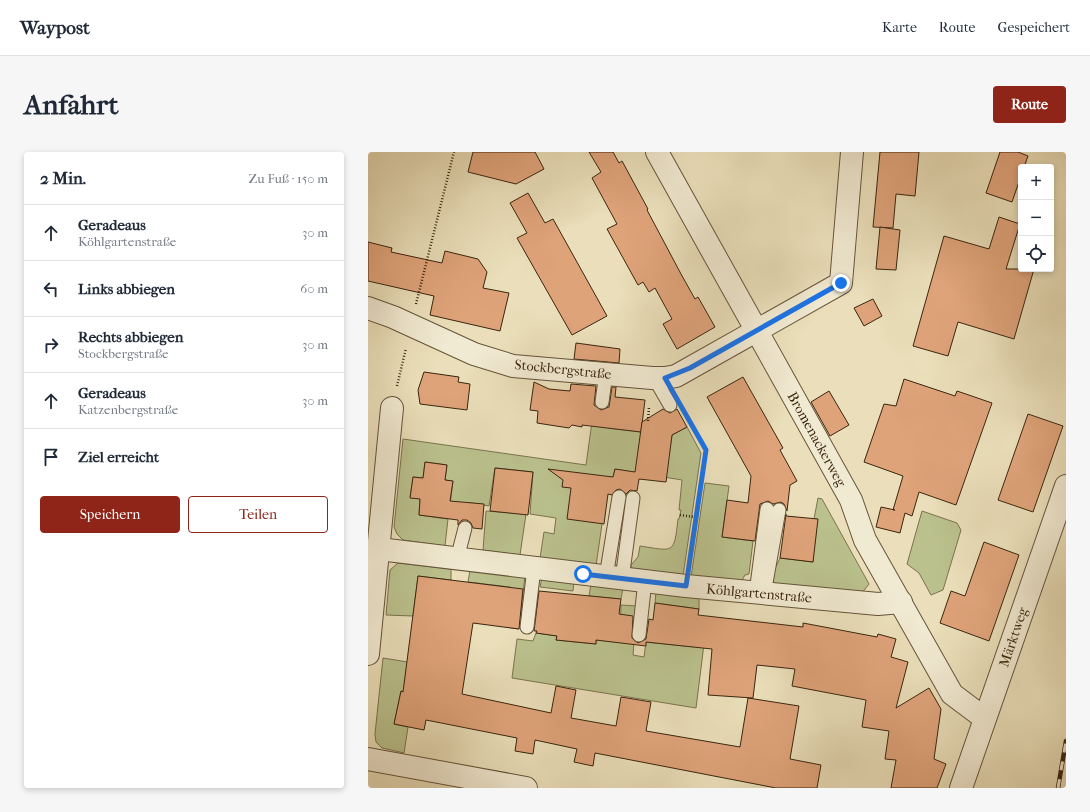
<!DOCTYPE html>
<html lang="de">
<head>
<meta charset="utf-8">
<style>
  body { margin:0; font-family:"IM FELL French Canon",serif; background:#f6f6f7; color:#1f2937 }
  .controls { position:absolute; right:12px; top:12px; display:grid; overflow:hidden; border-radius:4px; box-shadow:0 2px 6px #0003 }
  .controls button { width:36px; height:36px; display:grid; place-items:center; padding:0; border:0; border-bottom:1px solid #e0e1e3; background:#fff; color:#1f2937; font:20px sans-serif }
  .stop { position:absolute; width:12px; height:12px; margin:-9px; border:3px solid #1a73e8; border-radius:50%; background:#fff }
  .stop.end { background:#1a73e8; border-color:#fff; box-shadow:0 1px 4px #0008 }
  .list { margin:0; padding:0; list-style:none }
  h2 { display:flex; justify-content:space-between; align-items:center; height:52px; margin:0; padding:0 16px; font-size:17px }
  h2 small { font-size:13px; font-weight:400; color:#747a83 }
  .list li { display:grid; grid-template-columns:26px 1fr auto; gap:12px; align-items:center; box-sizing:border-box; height:56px; padding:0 16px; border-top:1px solid #e0e1e3 }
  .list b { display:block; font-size:15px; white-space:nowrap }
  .list p { margin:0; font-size:13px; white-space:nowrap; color:#747a83 }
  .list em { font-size:13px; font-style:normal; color:#747a83 }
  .actions { display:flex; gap:8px; padding:12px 16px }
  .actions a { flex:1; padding:9px 0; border:1px solid #8f2418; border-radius:4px; text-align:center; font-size:14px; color:#8f2418 }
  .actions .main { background:#8f2418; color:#fff }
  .icon { flex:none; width:22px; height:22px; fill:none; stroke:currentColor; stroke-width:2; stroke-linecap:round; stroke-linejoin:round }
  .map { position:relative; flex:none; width:698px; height:636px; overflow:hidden; border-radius:4px }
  header { display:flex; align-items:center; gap:24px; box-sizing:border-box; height:56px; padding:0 20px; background:#fff; border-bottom:1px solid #e0e1e3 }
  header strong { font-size:19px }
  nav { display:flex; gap:22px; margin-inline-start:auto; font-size:14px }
  .intro { display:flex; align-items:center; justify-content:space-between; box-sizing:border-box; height:96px; padding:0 24px }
  h1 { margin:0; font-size:28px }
  .button { padding:10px 18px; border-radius:4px; background:#8f2418; color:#fff; font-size:14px; font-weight:700 }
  main { display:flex; gap:24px; padding:0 24px }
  aside { flex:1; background:#fff; border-radius:4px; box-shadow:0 2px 6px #0003 }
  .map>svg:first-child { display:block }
  .green { fill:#bac18d; stroke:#7a734e }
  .building { fill:#dfa37a; stroke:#3a250e }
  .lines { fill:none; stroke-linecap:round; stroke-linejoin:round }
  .service-casing { stroke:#665439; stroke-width:15 }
  .minor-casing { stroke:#665439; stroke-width:24 }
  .path { stroke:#3a250e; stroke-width:2.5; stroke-dasharray:1 2; stroke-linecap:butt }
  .service { stroke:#f1ead2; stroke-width:13 }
  .minor { stroke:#f1ead2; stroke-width:22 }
  .rail-casing { stroke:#3a250e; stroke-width:4.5 }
  .rail { stroke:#f1ead2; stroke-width:3; stroke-dasharray:9; stroke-linecap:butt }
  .route { stroke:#1a73e8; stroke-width:5 }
  .labels { text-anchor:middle; stroke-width:3; stroke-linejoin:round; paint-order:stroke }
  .street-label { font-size:14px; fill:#3a250e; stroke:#f1ead2 }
</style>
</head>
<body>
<header>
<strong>Waypost</strong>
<nav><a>Karte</a><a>Route</a><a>Gespeichert</a></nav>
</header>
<div class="intro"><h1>Anfahrt</h1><a class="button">Route</a></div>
<main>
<aside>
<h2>2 Min.<small>Zu Fuß · 150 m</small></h2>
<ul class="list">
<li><svg class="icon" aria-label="ahead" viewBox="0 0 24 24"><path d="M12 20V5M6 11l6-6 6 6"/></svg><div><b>Geradeaus</b><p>Köhlgartenstraße</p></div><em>30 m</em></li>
<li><svg class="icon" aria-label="left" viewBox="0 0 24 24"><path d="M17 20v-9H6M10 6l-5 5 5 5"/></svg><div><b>Links abbiegen</b></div><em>60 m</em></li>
<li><svg class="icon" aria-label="right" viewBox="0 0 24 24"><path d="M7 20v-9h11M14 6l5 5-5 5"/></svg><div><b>Rechts abbiegen</b><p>Stockbergstraße</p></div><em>30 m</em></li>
<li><svg class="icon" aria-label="ahead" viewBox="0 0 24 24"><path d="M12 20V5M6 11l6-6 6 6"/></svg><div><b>Geradeaus</b><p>Katzenbergstraße</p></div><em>30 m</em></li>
<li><svg class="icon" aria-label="arrive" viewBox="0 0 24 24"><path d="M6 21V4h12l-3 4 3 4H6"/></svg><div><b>Ziel erreicht</b></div></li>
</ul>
<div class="actions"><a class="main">Speichern</a><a>Teilen</a></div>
</aside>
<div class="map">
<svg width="698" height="636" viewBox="0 0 698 636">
  <rect width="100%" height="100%" fill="#eadfba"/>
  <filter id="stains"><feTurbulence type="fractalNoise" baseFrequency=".005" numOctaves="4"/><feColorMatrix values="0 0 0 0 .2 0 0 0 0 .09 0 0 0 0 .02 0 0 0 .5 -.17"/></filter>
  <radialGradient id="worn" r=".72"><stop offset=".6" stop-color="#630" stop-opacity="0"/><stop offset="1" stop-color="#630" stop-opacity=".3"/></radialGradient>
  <g class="green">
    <path d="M224,270L237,271L240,276L273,280L301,303L304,283L319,275L333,301L315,424L263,418V413L270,405L272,394C306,399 306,403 310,367H311L313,358H311L314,328L247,317L245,325L203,335L234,372L228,414L172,406L176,380L186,382L188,366L162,362L165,320L127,316L121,354L104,351L82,353L85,329L77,328L79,313L57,310L55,326L45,325L42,345L52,347L51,363L80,367L77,394L35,388L29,382L26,375L35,287L218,313Z"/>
    <polygon points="337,331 361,334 354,385 385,389 381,422 377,423 373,430 323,425"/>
    <polygon points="450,346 454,347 501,432 493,442 407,433 403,425 412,406 445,410 446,367"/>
    <polygon points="118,359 158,362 152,403 115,398"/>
    <polygon points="554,359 589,371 593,378 575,438 563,443 551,421 539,412"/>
    <polygon points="30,411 83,417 83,428 50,424 45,464 18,463 22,418"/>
    <polygon points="102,418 157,424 151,477 137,475 142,435 100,430"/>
    <polygon points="174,425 206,429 205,439 172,435"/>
    <polygon points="223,432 255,436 253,447 221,444"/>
    <polygon points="288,440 331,445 331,457 287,451"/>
    <polygon points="253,453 269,454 265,503 276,505 278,490 326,495 327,483 337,484 328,556 144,526 149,487 165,489 168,481 189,484 188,488 228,492 228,488 248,490 252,481"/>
    <polygon points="15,506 64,514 45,542 33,539 26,572 40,575 36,601 14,596 8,590 7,582"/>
  </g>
  <g class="building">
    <polygon points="105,0 167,0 176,17 148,32 100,20"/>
    <polygon points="221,0 245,0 251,11 254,9 280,57 279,58 313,122 327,147 330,145 347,175 309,197 295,172 304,167 287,136 281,140 275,130 270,133 239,77 249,72 224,26 233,20"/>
    <polygon points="512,0 551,0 547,44 528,42 525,76 505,75"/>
    <polygon points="632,0 650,0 660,4 656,15 653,15 653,24 644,50 618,41"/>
    <polygon points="160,41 177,71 185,67 239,164 204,183 149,86 159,81 142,51"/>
    <polygon points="631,65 652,72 638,117 666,117 646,187 590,170 580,204 545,194 576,84 621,97"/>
    <polygon points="512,75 532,78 528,118 508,117"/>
    <polygon points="0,90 24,96 23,100 74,111 77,99 110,107 119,120 115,136 141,141 132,179 62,163 66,144 0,129"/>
    <polygon points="505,147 514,164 496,174 486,156"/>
    <polygon points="208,191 252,197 251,211 206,207"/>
    <polygon points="56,220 91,225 90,230 102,232 99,258 52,252 50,238"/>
    <polygon points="375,225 415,296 412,298 429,329 422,333 419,359 416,352 413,350 405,352 400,349 392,352 387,389 354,385 359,348 380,351 383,324 339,245"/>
    <polygon points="536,227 587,244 589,239 624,251 588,353 551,340 544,364 537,361 532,381 508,375 513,355 527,358 525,358 535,324 496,310 516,252 528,254"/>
    <polygon points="166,230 181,237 202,239 203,232 228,234 226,253 233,258 241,255 244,235 248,235 247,245 277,248 273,280 214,273 214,275 204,273 201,276 169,271 170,259 162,258"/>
    <polygon points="461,239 481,273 462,284 443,250"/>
    <polygon points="295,257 302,261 309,257 319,275 304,283 298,330 271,327 269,339 262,338 258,342 252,337 248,338 244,343 240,342 236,372 199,367 203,336 194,335 195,328 180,317 245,325 247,317 267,320 274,270"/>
    <polygon points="660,262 695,274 665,360 630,348"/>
    <polygon points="57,310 79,313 77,328 85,329 82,349 116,352 114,377 105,376 103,371 99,368 94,368 90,373 90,368 51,363 52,347 42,346 45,325 55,326"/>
    <polygon points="127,316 165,320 160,363 122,359"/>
    <polygon points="418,362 418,364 450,367 445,410 412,406"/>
    <polygon points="616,390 651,403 621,489 572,471 583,439 597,444"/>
    <polygon points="50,424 155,437 151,477 105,471 94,542 183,561 188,534 208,538 203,566 248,574 253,545 283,550 278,579 372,595 380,546 431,554 422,607 453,613 449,636 408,636 227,601 225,614 206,610 209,597 167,588 165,602 147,599 149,586 58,568 56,578 26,572 33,539 35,540"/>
    <polygon points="171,439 253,447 251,462 265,464 264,486 270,491 278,487 281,467 285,468 287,451 331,457 330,463 435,475 435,471 509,485 510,482 528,487 523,505 540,510 528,556 561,536 573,557 566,607 578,612 569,636 523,636 528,608 517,607 521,579 494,575 498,548 424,534 427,517 389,513 385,546 340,543 344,497 278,490 278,494 228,488 228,492 188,488 189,484 168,481 169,479 166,479"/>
  </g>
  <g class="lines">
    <defs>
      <g id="service">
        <polyline points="290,227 291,234 302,253"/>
        <polyline points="234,250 238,221"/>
        <polyline points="89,407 97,376"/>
        <polyline points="238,425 251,345"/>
        <polyline points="254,427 265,346"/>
        <polyline points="388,441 399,357"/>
        <polyline points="396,442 411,358"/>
        <polyline points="159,475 166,416"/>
        <polyline points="271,483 277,429"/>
      </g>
      <g id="minor">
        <polyline points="289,0 483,348 497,388 584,542 616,566"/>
        <polyline points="0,156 25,165 106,202 145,214 284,226 297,226 308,224 473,131 484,0"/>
        <polyline points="11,397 318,434 510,452 533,450"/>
        <polyline points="0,502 24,256"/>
        <polyline points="0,607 158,636"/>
        <polyline points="593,636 698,334"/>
      </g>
    </defs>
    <use href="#service" class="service-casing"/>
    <use href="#minor" class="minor-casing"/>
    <g class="path">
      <polyline points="48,152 86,0"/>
      <polyline points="29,234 38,196"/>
      <polyline points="317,262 338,298 321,412"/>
      <polyline points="280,269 281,255"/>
      <polyline points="312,363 327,365"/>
    </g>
    <use href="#service" class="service"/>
    <use href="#minor" class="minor"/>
    <defs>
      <polyline id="rail" points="690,636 698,589"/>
    </defs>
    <use href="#rail" class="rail-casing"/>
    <use href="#rail" class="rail"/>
  </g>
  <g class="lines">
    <polyline class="route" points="215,422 318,434 338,298 297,226 322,216 473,131"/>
  </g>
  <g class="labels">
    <g class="street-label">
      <text transform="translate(195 217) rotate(6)" y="5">Stockbergstraße</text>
      <text transform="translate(449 287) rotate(61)" y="5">Bromenackerweg</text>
      <text transform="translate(391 441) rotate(5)" y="5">Köhlgartenstraße</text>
      <text transform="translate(645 485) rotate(-71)" y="5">Märktweg</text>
    </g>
  </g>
  <rect width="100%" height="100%" filter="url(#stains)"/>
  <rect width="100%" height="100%" fill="url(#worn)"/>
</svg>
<div class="controls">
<button>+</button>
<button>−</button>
<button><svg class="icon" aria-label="locate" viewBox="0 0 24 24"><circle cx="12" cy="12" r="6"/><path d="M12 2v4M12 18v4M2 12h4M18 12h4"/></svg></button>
</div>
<div class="stop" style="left:215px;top:422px"></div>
<div class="stop end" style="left:473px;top:131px"></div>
</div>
</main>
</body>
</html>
